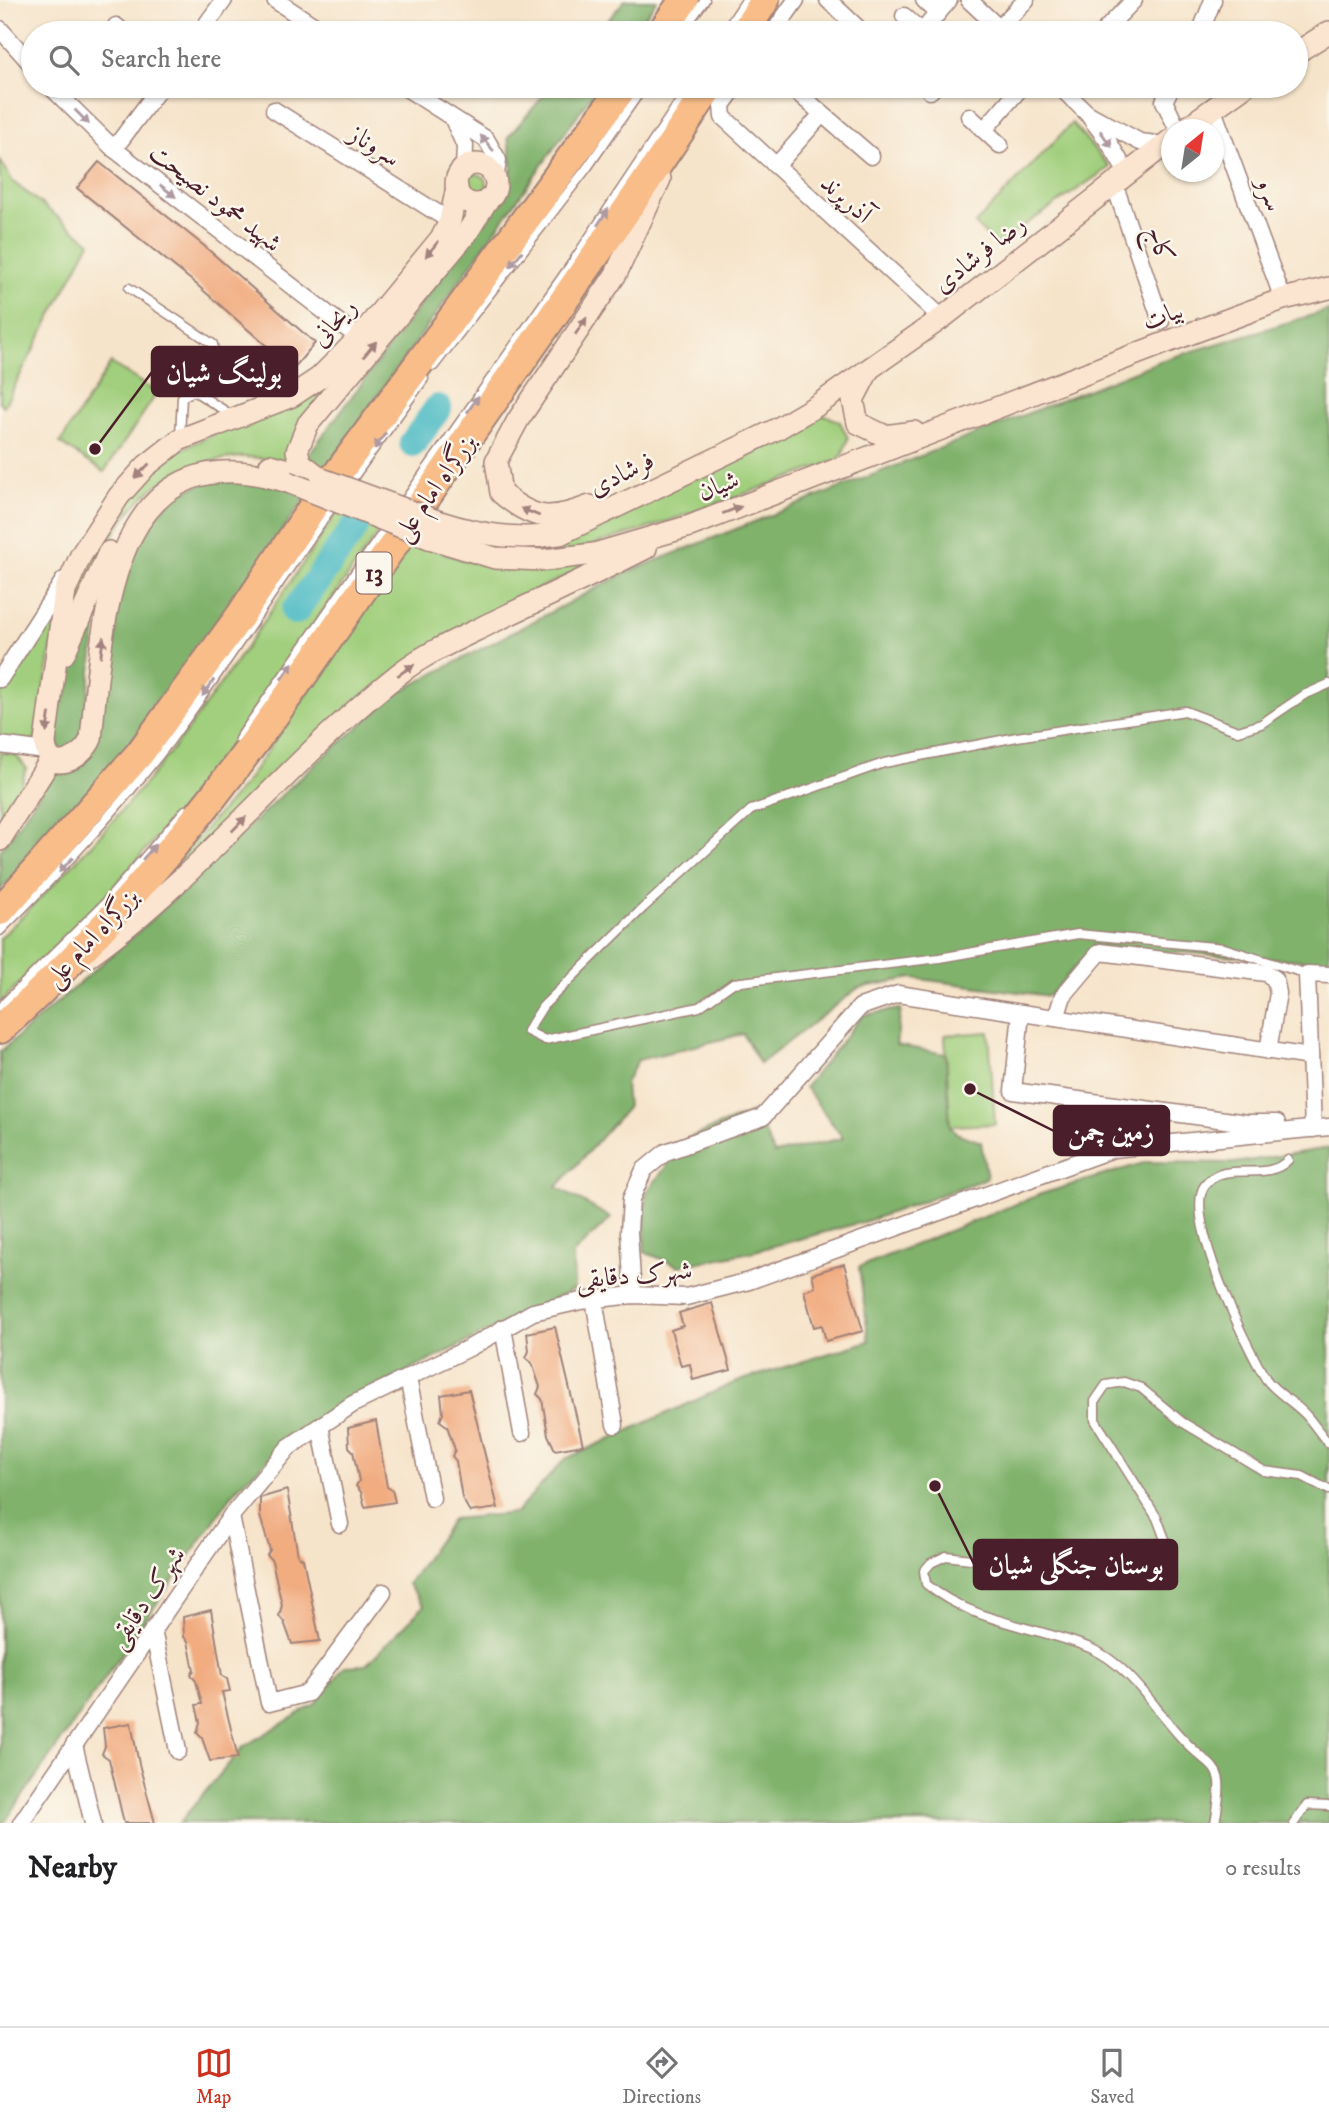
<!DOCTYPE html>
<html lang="en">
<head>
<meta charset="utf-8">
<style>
  body { margin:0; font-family:"IM FELL DW Pica",Amiri,serif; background:#f6f6f6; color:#202124 }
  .compass { position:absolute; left:1161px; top:119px; width:63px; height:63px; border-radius:50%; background:#fff; box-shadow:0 2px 5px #0004; rotate:30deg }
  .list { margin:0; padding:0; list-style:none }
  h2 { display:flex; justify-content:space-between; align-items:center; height:91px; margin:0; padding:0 28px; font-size:30px }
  h2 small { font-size:23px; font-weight:400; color:#757577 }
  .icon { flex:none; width:38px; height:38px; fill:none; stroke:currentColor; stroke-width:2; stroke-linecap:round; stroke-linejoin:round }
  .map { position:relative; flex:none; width:1329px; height:1823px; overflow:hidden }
  .search { position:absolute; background:#fff; box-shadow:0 2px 5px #0004; left:21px; right:21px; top:21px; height:77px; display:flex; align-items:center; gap:18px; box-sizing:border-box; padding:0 24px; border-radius:38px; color:#757577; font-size:26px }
  .sheet { height:203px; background:#fff }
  nav { display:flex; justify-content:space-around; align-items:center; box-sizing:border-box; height:98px; border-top:2px solid #e0e0e0; background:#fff; font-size:19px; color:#757577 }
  nav a { display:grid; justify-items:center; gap:4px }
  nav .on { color:#c8321e }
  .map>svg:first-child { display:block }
  .green { fill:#a1cf7d; stroke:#767754; stroke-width:2 }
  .forest { fill:#80b26c; stroke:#65684c; stroke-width:2 }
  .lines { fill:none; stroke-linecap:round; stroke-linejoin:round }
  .river { stroke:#4dbbc4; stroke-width:28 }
  .building { fill:#f1ac80 }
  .lane-casing { stroke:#a0827a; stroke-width:11 }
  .street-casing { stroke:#a0827a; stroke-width:19 }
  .secondary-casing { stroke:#a0827a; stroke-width:24 }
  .highway-casing { stroke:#a0827a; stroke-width:32 }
  .lane { stroke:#fff; stroke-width:8 }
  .street { stroke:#fff; stroke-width:16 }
  .secondary { stroke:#fce5d0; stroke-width:21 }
  .highway { stroke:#f8bd89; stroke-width:28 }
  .secondary-bridge-casing { stroke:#a0827a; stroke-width:24; stroke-linecap:butt }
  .secondary-bridge { stroke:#fce5d0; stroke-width:21 }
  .oneway { fill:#ae9aa0 }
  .oneway2 { fill:#a3827e }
  .labels { text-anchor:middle; stroke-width:5; stroke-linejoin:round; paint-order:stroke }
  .shield { fill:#fbf7ec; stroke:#7f6065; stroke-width:2 }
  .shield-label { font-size:24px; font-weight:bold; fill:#4a1f2b }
  .street-label { font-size:26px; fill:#4a1f2b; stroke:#fbf7ec }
  .leader { fill:none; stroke:#4a1f2b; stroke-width:2.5 }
  .callout-dot { fill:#4a1f2b; stroke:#fbf7ec; stroke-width:2.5 }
  .callout { fill:#4a1f2b; stroke:#4a1f2b; stroke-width:2.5 }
  .callout-label { font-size:28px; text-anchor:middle; font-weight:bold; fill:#fff }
</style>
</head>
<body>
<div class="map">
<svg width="1329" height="1823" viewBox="0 0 1329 1823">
  <rect width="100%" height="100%" fill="#fbf7ec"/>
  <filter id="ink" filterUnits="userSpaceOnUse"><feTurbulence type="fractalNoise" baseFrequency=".0143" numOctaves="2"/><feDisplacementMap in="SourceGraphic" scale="14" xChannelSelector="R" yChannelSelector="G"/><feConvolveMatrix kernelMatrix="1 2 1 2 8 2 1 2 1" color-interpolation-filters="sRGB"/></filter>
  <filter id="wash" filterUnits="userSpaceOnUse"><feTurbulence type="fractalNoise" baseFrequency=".00686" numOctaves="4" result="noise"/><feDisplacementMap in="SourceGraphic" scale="28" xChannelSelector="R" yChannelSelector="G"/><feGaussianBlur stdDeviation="1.57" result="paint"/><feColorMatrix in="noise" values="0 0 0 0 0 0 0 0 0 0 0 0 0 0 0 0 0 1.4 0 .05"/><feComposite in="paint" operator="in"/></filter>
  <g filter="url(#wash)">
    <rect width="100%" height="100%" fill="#f6e4ca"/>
    <g class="green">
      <polygon points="1072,123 1110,167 996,245 975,224"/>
      <polygon points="0,160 13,182 90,242 4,406 0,403"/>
      <circle cx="476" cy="185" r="11"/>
      <polygon points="111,363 157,393 104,472 60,443"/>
      <path d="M331,379L293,460C275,461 257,456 240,457C126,467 108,546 66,636L73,590L110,521L167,456Z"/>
      <polygon points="825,415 840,422 848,438 842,456 836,461 646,529 567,552 491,548 446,530 508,545 729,464 784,437 811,419"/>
      <path d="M339,509L383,526L204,782L101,902L0,1003V938C65,875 127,809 182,737C237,663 288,586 339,509Z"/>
      <polygon points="411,541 466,561 530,570 621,552 542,587 423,651 120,926 244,785"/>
      <polygon points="59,608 35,741 0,739 0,696"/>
      <polygon points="0,752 16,755 26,768 21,787 0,824"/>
      <polygon points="989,1032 995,1124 950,1126 945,1035"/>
    </g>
    <g class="forest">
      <polygon points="625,0 657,0 634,33 597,33"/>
      <polygon points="552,86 598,86 137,735 58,831 0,890 0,851 53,774 76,768 115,595 139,533 178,494 211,480 285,486 508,187 512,167 508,137"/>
      <polygon points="1329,310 1329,966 1298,960 1093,947 1049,996 912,978 858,988 760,1064 743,1034 638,1060 625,1083 627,1108 557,1187 611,1218 573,1254 574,1289 382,1384 299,1431 237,1488 4,1823 0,1823 0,1052 138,932 306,772 399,692 625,573 1160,361"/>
      <path d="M102,579L83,739L67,750L61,749C39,725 89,608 102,579Z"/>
      <polygon points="901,1009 896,1045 946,1054 950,1126 956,1133 981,1142 987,1178 870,1220 751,1252 679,1266 644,1252 646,1193 688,1138 755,1111 774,1154 843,1138 805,1087 863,1015"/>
      <polygon points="1329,1148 1329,1823 179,1823 243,1747 315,1704 345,1666 366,1665 424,1606 408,1584 453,1519 516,1513 565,1459 736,1382 869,1341 859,1267 1041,1194 1147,1162 1234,1163"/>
    </g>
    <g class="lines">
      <g class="river">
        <polyline points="413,443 438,408"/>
        <polyline points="295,611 355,527"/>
      </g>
    </g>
    <g id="blocks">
      <g class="building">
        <polygon points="99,162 203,245 315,343 293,369 196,284 77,188"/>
        <polygon points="844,1264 863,1331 826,1341 822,1325 814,1327 804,1291 815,1287 812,1274"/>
        <polygon points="712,1303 731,1370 693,1380 690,1364 681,1366 671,1330 683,1326 679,1313"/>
        <polygon points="555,1327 583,1445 555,1450 548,1435 542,1399 537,1394 540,1387 532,1363 526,1358 529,1351 527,1333"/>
        <polygon points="469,1390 498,1508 470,1512 462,1498 456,1461 452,1456 455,1450 447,1426 440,1421 443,1413 441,1395"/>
        <polygon points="376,1421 387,1487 392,1490 395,1502 365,1507 361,1492 356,1486 359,1481 353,1451 349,1447 348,1428"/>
        <polygon points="287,1490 298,1556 303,1559 320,1641 292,1644 284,1622 279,1616 282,1605 272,1561 267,1555 270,1550 260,1516 260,1498"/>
        <polygon points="211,1610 222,1676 227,1679 230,1691 222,1692 238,1758 210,1761 202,1738 197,1733 200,1722 196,1705 202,1704 196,1681 191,1675 194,1670 188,1641 184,1637 183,1617"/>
        <polygon points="131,1723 139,1764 155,1823 124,1823 109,1759 102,1754 105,1746 103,1728"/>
      </g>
    </g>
  </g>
  <g filter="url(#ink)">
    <use href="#blocks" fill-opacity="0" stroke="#a0827a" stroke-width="2"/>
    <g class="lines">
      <defs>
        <g id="lane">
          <polyline points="681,33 705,0"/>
          <polyline points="724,33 746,0"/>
          <polyline points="129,288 213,344 214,354 194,391"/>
          <polyline points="434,366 587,168 644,86"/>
          <polyline points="180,436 182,397 194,391 233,416"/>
          <polyline points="348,485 424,379"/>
          <polyline points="401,506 572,263 690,86"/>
          <polyline points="239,739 390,522"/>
          <path d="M0,931C61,871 118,809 170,741C228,663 279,580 336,502"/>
          <polyline points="1307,974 1224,948 1078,934 939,958 733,983 699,1007 545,1040 527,1031 543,1006 643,908 751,810 884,763 1017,737 1185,711 1238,731 1261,724 1304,695 1329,684"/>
          <polyline points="0,1007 105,903 185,810"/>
          <path d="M1288,1160C1265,1184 1227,1158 1205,1185C1182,1214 1247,1349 1266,1379C1276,1393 1294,1402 1306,1415C1314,1424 1321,1435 1329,1444"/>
          <path d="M1215,1823C1227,1758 1215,1776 1178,1734C1152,1705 1128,1664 1090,1648C1036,1626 973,1623 926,1584L924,1571L931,1563L946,1556L1145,1580L1163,1572L1166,1542L1157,1518L1095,1420V1401L1106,1385L1124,1382L1141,1388L1182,1422L1264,1471L1302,1476L1329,1490"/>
          <polyline points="1294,1823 1307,1805 1329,1806"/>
        </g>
        <g id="street">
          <polyline points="275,0 325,33"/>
          <polyline points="828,0 863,33"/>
          <polyline points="924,0 938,13"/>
          <polyline points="969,0 1004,33"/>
          <polyline points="904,16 922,32"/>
          <polyline points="116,26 124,33"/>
          <polyline points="999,28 1026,0"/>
          <polyline points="0,29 33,66"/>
          <polyline points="200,33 224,0"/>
          <polyline points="773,33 796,0"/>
          <polyline points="921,33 949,0"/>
          <polyline points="1102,33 1134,0"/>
          <polyline points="1200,33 1213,0"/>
          <polyline points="50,86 114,149 359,338"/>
          <polyline points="403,86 486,139 498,160 495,181"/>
          <polyline points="736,86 722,105 723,117 942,318"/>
          <polyline points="790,86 871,156"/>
          <polyline points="1059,86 1087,113"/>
          <polyline points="1172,86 1164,101 1178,130"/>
          <polyline points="930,91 935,86"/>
          <polyline points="1212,107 1283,299"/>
          <polyline points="274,110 450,221"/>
          <polyline points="969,116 1000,145"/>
          <polyline points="453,119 465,146 464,168"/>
          <polyline points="984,130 1022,86"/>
          <polyline points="114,149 161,86"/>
          <polyline points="776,166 822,114"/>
          <polyline points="1127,173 1108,141 1087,113 1140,142 1164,145"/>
          <polyline points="1114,183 1161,321"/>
          <polyline points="0,679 64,580"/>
          <polyline points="0,745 46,751"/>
          <polyline points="1021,1013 1013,1091 1247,1123 1277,1123"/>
          <polyline points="1056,1018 1063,996 1100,952 1266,973 1275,979 1278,993 1268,1051"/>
          <polyline points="1313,1129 1307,974 1329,975"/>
          <polyline points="633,1295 629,1232 631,1199 644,1170 666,1152 763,1117 860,1007 898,994 1310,1057"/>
          <polyline points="594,1299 615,1425"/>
          <polyline points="503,1328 522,1433"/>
          <polyline points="408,1378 432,1498"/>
          <polyline points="320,1426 340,1524"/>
          <polyline points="231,1516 269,1703 308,1693 383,1592"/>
          <polyline points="153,1630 178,1751"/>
          <polyline points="74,1745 93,1823"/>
          <polyline points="21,1823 231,1516 289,1447 353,1404 469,1348 533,1312 581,1301 633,1295 686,1297 749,1281 1113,1149 1329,1127"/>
        </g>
        <g id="secondary">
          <polyline points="1296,53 1329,32"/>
          <polyline points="1183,130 1245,86"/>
          <circle cx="476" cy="184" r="20"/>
          <polyline points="867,373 853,400 858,423 885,436 914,432"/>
          <polyline points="270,465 322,479"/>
          <polyline points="318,476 301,463 297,451 308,424 467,233 488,199"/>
          <path d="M288,482C110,425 103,621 91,739C81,761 47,776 45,742L65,591L81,555L119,496L146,466L179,440L292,396L319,378L359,338L442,237L450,221L457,187"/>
          <path d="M590,506C551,521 534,521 501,493L496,461L518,420L616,274L660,179"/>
          <path d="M440,522C481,535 518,541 560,534L777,429L816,406L942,318L1172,139"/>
          <polyline points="429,538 495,558 544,560 594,554 690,526 1170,341 1283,299 1329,288"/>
          <polyline points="64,654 109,552"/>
          <polyline points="0,840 51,759"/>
          <path d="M87,957C202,875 289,760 400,673C427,652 463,637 493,622C544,598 595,574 646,548"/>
        </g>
        <g id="highway">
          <polyline points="661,33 684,0"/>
          <polyline points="744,33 765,0"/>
          <polyline points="0,911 140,753 240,616 312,508 624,86"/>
          <path d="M0,1029C171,876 294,689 423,502C519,363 618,227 710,86"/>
        </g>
      </defs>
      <use href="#lane" class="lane-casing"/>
      <use href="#street" class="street-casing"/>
      <use href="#secondary" class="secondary-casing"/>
      <use href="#highway" class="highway-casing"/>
      <use href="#lane" class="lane"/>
      <use href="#street" class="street"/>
      <use href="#secondary" class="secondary"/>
      <use href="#highway" class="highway"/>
      <defs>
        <g id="secondary-bridge">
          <polyline points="322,479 440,522"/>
          <polyline points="288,482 429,538"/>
        </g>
      </defs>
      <use href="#secondary-bridge" class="secondary-bridge-casing"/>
      <use href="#secondary-bridge" class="secondary-bridge"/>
    </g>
    <defs><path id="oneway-solid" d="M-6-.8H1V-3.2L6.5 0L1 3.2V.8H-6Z" transform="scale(1.75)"/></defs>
    <g class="oneway">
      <use href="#oneway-solid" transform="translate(82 117) rotate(45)"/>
      <use href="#oneway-solid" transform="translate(1106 139) rotate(55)"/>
      <use href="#oneway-solid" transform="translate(487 143) rotate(-130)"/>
      <use href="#oneway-solid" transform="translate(168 191) rotate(38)"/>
      <use href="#oneway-solid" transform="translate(603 217) rotate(-56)"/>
      <use href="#oneway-solid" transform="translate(516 259) rotate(128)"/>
      <use href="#oneway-solid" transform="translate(473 404) rotate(-55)"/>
      <use href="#oneway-solid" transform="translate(380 441) rotate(125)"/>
      <use href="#oneway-solid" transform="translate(287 671) rotate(-55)"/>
      <use href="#oneway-solid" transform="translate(208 688) rotate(125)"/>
      <use href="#oneway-solid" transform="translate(149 852) rotate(-49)"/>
      <use href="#oneway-solid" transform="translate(66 865) rotate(133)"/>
    </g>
    <g class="oneway2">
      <use href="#oneway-solid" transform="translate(432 249) rotate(130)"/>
      <use href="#oneway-solid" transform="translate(581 326) rotate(-56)"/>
      <use href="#oneway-solid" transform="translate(370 349) rotate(-50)"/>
      <use href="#oneway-solid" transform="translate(142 471) rotate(135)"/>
      <use href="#oneway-solid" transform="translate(732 510) rotate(-21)"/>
      <use href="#oneway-solid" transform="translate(530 512) rotate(-158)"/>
      <use href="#oneway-solid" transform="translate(102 647) rotate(-82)"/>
      <use href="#oneway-solid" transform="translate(406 670) rotate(-34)"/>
      <use href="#oneway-solid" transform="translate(48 723) rotate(99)"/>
      <use href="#oneway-solid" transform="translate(239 824) rotate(-46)"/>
    </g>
  </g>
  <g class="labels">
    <rect class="shield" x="356.5" y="552.5" width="35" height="41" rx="5"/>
    <g class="shield-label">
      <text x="374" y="581">13</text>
    </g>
    <g class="street-label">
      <text transform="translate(375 145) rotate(32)" y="9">سروناز</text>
      <text transform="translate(1271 194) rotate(70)" y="9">سرو</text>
      <text transform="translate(216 197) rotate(38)" y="9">شهید محمود نصیحت</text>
      <text transform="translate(847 198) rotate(42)" y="9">آذرپرند</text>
      <text transform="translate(1161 244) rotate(71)" y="9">کاج</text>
      <text transform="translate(979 253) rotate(-38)" y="9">رضا فرشادی</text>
      <text transform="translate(1162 315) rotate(-21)" y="9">بیات</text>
      <text transform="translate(333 322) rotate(-48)" y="9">ریحانی</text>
      <text transform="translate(621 473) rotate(-26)" y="9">فرشادی</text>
      <text transform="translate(718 485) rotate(-21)" y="9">شیان</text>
      <text transform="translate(434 487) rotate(-55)" y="9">بزرگراه امام علی</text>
      <text transform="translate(91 937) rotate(-47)" y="9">بزرگراه امام علی</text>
      <text transform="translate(634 1274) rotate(-5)" y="9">شهرک دقایقی</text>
      <text transform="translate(146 1597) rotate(-56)" y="9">شهرک دقایقی</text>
    </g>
  </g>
  <path class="leader" d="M95 449L152 372M970 1089L1054 1131M935 1486L974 1564"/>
  <g class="callout-dot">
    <circle cx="95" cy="449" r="7"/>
    <circle cx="970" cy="1089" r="7"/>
    <circle cx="935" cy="1486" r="7"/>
  </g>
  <g class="callout">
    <rect x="152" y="347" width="145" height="49" rx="7"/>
    <rect x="1054" y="1106" width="115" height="49" rx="7"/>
    <rect x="974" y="1540" width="203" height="49" rx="7"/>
  </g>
  <g class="callout-label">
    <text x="224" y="382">بولینگ شیان</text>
    <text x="1111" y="1141">زمین چمن</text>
    <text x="1076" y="1574">بوستان جنگلی شیان</text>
  </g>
</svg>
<svg class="compass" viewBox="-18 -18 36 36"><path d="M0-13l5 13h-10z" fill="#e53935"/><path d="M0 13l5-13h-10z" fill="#757577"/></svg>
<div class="search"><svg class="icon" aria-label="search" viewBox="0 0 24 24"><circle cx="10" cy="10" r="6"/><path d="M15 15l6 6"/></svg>Search here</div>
</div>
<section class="sheet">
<h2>Nearby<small>0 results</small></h2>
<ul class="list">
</ul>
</section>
<nav>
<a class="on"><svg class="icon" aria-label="map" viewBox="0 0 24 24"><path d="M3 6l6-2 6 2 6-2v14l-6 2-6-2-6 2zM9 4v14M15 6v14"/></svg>Map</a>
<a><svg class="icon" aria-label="directions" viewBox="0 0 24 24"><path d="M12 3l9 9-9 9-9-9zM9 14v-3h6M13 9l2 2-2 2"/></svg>Directions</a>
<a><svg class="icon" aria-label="saved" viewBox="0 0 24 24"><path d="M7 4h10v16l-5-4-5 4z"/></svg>Saved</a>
</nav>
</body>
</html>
